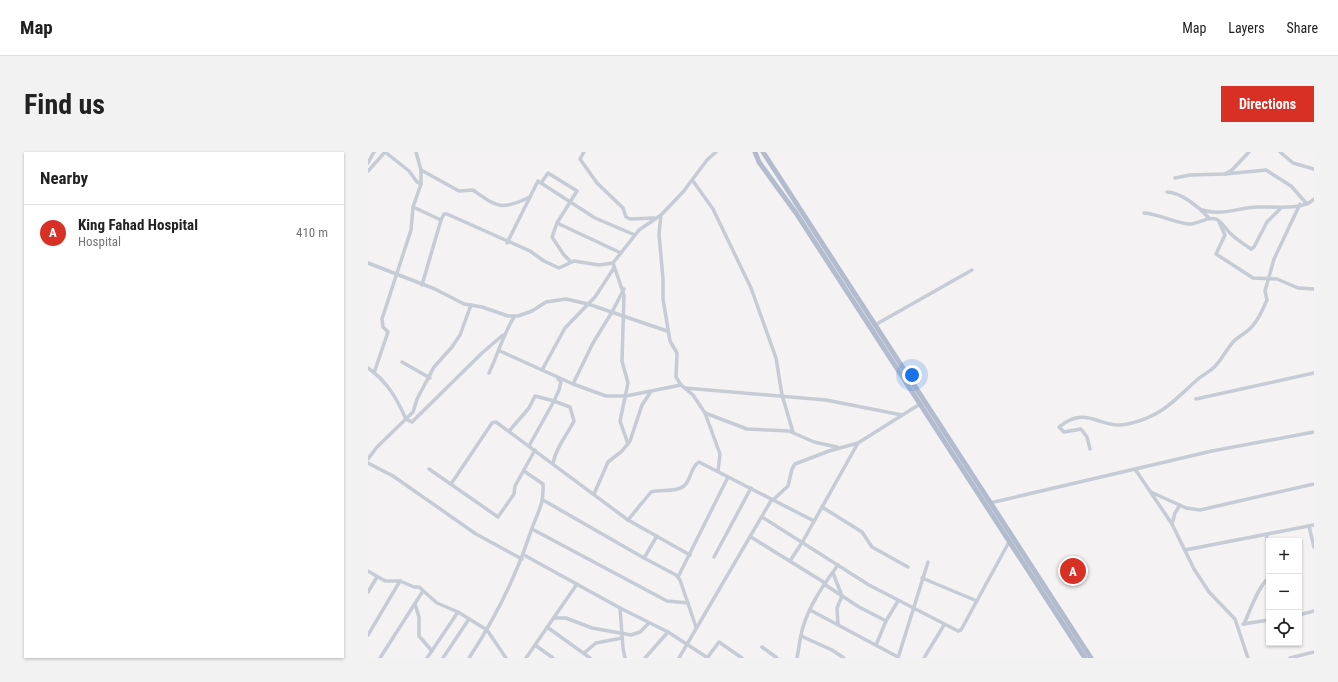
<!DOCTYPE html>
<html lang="en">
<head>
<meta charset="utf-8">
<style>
  body { margin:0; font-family:"Roboto Condensed",sans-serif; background:#f2f2f2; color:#222 }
  .controls { position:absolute; right:12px; bottom:12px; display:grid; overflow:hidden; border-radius:0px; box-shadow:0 1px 3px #0004 }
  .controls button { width:36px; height:36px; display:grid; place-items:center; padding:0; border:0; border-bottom:1px solid #e0e0e0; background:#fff; color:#222; font:20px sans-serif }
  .you { position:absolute; left:544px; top:223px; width:14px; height:14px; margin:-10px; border:3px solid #fff; border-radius:50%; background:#1a73e8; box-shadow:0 0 0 6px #1a73e833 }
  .badge { display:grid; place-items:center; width:26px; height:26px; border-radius:50%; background:#d93025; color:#fff; font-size:13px; font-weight:700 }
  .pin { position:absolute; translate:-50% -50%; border:2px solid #fff; box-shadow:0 1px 4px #0006 }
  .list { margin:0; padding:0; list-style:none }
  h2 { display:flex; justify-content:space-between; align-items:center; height:52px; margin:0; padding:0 16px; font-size:17px }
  h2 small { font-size:13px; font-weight:400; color:#767676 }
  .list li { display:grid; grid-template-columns:26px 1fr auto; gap:12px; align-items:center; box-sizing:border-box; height:56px; padding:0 16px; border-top:1px solid #e0e0e0 }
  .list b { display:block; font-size:15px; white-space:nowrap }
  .list p { margin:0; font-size:13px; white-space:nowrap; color:#767676 }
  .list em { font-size:13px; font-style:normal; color:#767676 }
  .icon { flex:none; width:22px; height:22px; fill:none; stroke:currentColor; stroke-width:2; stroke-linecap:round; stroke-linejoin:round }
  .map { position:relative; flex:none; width:946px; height:506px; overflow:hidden; border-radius:0px }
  header { display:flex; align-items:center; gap:24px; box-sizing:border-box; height:56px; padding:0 20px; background:#fff; border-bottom:1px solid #e0e0e0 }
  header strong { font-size:19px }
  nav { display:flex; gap:22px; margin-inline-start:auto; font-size:14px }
  .intro { display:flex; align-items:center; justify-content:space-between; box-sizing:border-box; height:96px; padding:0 24px }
  h1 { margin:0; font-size:28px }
  .button { padding:10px 18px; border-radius:0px; background:#d93025; color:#fff; font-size:14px; font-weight:700 }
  main { display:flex; gap:24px; padding:0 24px }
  aside { flex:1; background:#fff; border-radius:0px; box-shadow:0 1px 3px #0004 }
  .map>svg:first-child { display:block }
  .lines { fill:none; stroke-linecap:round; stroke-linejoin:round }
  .street { stroke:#c6cbd5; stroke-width:3.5 }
  .primary { stroke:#b3bccf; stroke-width:5 }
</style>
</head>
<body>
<header>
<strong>Map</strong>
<nav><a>Map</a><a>Layers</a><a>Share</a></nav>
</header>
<div class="intro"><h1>Find us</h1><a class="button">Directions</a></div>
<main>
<aside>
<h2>Nearby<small></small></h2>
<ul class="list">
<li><span class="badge">A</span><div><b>King Fahad Hospital</b><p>Hospital</p></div><em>410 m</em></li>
</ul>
</aside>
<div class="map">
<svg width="946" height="506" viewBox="0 0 946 506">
  <rect width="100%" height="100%" fill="#f4f2f2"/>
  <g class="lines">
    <g class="street">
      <polyline points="216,0 212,7 229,31 255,56 258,65 262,67 286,66"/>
      <polyline points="912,0 925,11 946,17"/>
      <polyline points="0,11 6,0"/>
      <path d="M53,18L91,39L105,38C129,55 133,59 162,45"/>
      <polyline points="0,19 17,0 41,19 49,30 53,32"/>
      <polyline points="857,22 898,18 923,34 939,52"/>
      <polyline points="807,26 822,23 857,22 864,18 881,0"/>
      <polyline points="325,29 345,57 383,136 408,206 414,243 425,280"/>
      <polyline points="173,31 227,66 267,83"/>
      <path d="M799,40C814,41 831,55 841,66"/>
      <polyline points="45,55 73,68 54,133"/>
      <path d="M834,58C853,64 870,56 889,55C904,54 935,59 946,47"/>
      <path d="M776,61C792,62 806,71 821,72C831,72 839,64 848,67C855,70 857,77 863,82C869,88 876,92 883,97L886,95L899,70L912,57"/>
      <polyline points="293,63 291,82 295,127 295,147 302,189 309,201 308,225 313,233 325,243 337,261 352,302 350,319"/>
      <polyline points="73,68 76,62 79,62 162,99 176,109 191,116 206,109 231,113 245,111 271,78 293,63 315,40 339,8 348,0"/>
      <polyline points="851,70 857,83 848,102 885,126 909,127 930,136 946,137"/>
      <polyline points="189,71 253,101"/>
      <polyline points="139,91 170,29 173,31 180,21 209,39 189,71 184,85 196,103 203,110"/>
      <polyline points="0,111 67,137 96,152 114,155 140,164 150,164 164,159 178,150 198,147 220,152 299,179"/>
      <polyline points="245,111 256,143 254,209 260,231 252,269 260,292"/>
      <polyline points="507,173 604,118"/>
      <polyline points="132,199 205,232 238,244 258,244 313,233"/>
      <polyline points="34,210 62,226"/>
      <path d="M0,216C19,229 29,247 38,267L44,270L114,201L135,183"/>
      <polyline points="174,218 197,176 227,145 246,116"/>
      <polyline points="6,221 20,180 15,175 14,167 43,78 45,55 53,32 53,18 48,0"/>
      <path d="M121,221C130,202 135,183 146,165"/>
      <polyline points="205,232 225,191 244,160 256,137"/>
      <polyline points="317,236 458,248 534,263"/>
      <polyline points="828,247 946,221"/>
      <polyline points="337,261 379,277 421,279 446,290 469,295"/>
      <polyline points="141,279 161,256 167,244 186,249 191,238 193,229 190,227"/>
      <path d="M161,294L186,249L202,255L206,269C198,285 189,293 185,311"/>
      <path d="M722,297L719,285L713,277L696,280L691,275C720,252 731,278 760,272C795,264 805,249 830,227C836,222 845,218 849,212C855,205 859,197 865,190C872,183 881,180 886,172C892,165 895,156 899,148L897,139L906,107L932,52"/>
      <polyline points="0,307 9,295 45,260 49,247 66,215 84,195 92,183 103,153"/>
      <polyline points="0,311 25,324 108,382 154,407"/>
      <polyline points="61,317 130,365 146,342 147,334 167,298"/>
      <polyline points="767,317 804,372 826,417 841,440 867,467 880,506"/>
      <polyline points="83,332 124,271 128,270 260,368 322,403"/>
      <polyline points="783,340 818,356 832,358 946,332"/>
      <polyline points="226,342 240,310 254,299 262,289 274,253 282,241"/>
      <polyline points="175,348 276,406 308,423 312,428 328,475"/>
      <polyline points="405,348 420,334 424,317 427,312 461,299 490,291 552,252"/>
      <polyline points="622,351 844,299 946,280"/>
      <polyline points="454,355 494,380 504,395 540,415"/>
      <polyline points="394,365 501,433 590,479 593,478 641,390"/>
      <path d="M260,368L283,340C293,337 309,341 317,333C323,327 323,314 331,310L446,369"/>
      <polyline points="804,372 807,361 812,353"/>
      <polyline points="941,374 946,395"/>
      <polyline points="164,377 299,449 320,451"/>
      <polyline points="898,383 901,395"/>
      <polyline points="383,385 457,431"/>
      <polyline points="817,398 946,373"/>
      <polyline points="156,403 252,456 300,480 340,506"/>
      <polyline points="346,405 383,336"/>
      <polyline points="276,406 289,384"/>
      <polyline points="422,409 435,389 490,291"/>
      <polyline points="0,419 17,429 32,429 46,435 51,435 69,451 90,460 119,478 138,506"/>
      <polyline points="465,421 474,444 469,456 470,472"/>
      <polyline points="310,425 360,325"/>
      <polyline points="554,426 609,449"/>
      <polyline points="456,432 491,455 518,469"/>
      <polyline points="0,440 9,425"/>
      <polyline points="47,452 51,465 51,484 64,499"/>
      <polyline points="252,456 255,496 257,506"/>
      <polyline points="442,458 530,505"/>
      <polyline points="931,463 946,459"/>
      <polyline points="186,466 198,466 224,476 263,483 272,480 281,471"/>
      <polyline points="875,472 901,468"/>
      <path d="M876,472C881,461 891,432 901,426"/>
      <polyline points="179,475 222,506"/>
      <polyline points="0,483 32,429"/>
      <polyline points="433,484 464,498 476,506"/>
      <polyline points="167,493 185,506"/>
      <polyline points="508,493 518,469 530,449"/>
      <polyline points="394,495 409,506"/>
      <polyline points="216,501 228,491 254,486"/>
      <polyline points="12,506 55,439"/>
      <polyline points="59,506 90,460"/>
      <polyline points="75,506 101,467"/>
      <path d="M101,506C128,465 148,425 163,379C170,359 176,353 175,332L156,319"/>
      <polyline points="158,506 209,432"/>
      <polyline points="277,506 300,480"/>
      <polyline points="311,506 404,347"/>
      <polyline points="339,506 351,490 374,506"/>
      <path d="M429,506C431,496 432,485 435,475C442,452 456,432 470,413"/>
      <polyline points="530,506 560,410"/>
      <polyline points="556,506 576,473"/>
      <polyline points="922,506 946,500"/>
    </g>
    <g class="primary">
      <polyline points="387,0 391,10 428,61 717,506"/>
      <polyline points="395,0 723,506"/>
    </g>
  </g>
</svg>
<div class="controls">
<button>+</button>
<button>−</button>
<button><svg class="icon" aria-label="locate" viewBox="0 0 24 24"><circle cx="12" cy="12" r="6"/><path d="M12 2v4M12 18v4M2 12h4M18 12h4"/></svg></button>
</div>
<div class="you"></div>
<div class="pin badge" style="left:705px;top:419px">A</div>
</div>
</main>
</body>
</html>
